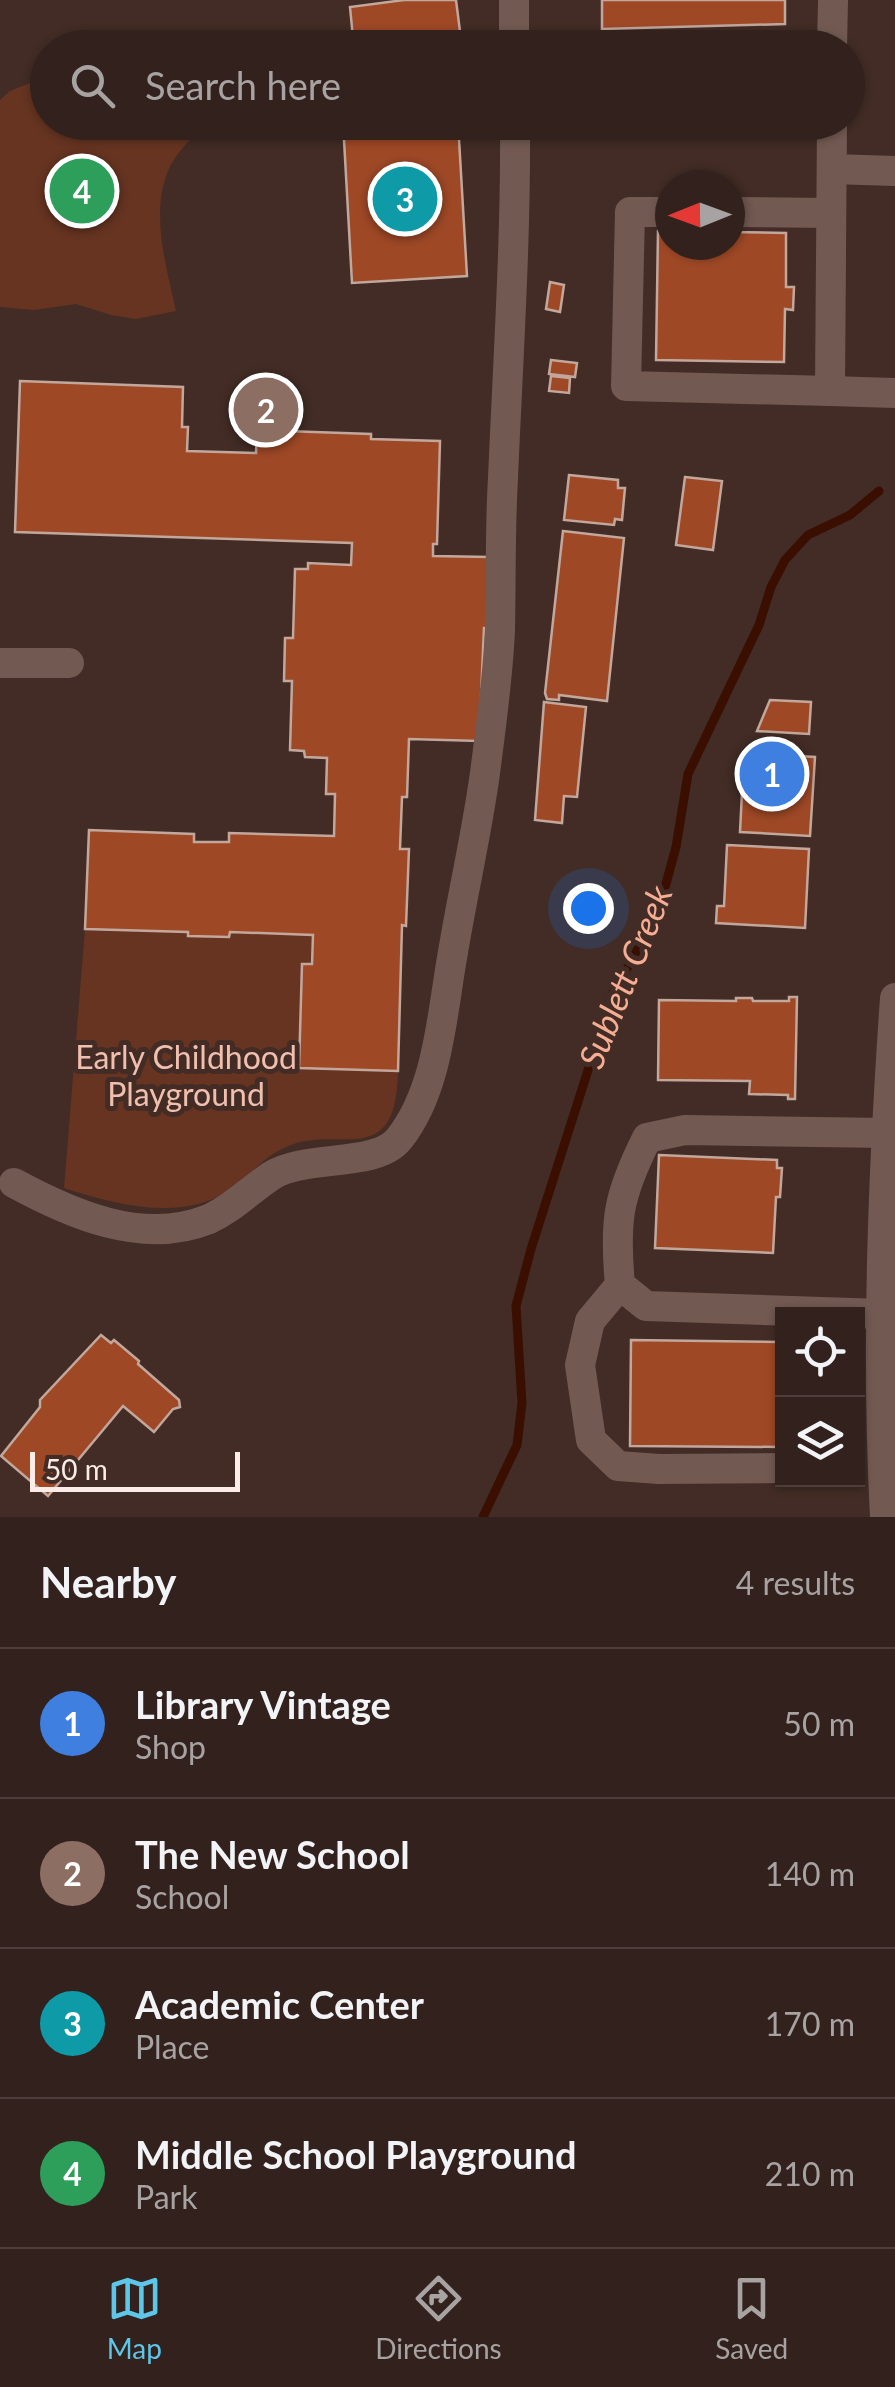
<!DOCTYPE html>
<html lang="en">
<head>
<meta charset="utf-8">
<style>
  body { margin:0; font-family:Lato,sans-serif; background:#3d2e29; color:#f1f3f6 }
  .controls { position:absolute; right:30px; bottom:30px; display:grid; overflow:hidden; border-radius:0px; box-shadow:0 2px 8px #0004 }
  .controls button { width:90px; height:90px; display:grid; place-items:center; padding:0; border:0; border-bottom:2px solid #4d3e3b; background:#32211c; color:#f1f3f6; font:50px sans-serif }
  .compass { position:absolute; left:655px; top:170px; width:90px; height:90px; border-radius:50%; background:#32211c; box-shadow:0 2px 8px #0004; rotate:269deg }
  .scale { position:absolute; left:30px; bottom:25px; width:210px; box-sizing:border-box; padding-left:10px; border:5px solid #fbece7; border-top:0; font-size:28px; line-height:35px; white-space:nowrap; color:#fbece7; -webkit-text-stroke:8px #422c25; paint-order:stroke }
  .you { position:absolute; left:588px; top:908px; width:35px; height:35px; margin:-25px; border:8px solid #fff; border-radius:50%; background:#1a73e8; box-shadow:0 0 0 15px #1a73e833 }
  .badge { display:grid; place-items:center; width:65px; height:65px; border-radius:50%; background:#5cc7e8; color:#fff; font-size:32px; font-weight:700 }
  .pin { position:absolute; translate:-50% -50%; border:5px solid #fff; box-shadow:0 2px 10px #0006 }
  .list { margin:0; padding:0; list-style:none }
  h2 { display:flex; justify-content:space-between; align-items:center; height:130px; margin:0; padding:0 40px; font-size:42px }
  h2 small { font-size:32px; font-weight:400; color:#a8a3a3 }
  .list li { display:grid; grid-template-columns:65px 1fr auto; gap:30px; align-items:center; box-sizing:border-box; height:150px; padding:0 40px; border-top:2px solid #4d3e3b }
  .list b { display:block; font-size:38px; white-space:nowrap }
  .list p { margin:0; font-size:32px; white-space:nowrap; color:#a8a3a3 }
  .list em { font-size:32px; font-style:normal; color:#a8a3a3 }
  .icon { flex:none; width:55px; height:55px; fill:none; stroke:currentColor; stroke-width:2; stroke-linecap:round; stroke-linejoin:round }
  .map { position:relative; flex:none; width:895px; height:1517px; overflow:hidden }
  .search { position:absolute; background:#32211c; box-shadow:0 2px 8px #0004; left:30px; right:30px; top:30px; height:110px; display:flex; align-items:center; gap:25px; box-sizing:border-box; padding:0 35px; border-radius:55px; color:#a8a3a3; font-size:38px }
  .sheet { height:730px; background:#32211c }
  nav { display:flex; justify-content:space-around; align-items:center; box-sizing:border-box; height:140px; border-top:2px solid #4d3e3b; background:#32211c; font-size:28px; color:#a8a3a3 }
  nav a { display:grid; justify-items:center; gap:5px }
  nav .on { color:#5cc7e8 }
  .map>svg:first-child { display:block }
  .green { fill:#663421 }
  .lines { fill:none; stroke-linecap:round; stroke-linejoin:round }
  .stream { stroke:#3b0f00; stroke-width:9 }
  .building { fill:#9e4826; stroke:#c2a79d; stroke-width:2.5 }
  .minor { stroke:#725a52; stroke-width:30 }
  .labels { text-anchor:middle; stroke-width:10; stroke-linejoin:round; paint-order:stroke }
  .park-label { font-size:32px; fill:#f0bfae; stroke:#422c25 }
  .water-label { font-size:35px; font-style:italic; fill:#f5ad93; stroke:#422c25 }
</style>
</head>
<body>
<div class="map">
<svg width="895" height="1517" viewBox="0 0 895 1517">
  <rect width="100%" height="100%" fill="#422c25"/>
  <g class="green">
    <path d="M37,80L47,84L48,122L208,123C193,136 176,152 168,171C150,214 167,269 176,311L136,319L111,315L76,304L34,310L0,307V100L10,91Z"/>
    <path d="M85,929L188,932V936L229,937L230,932L313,935L299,1068L398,1071C396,1174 338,1122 284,1148C264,1157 252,1173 235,1186C185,1224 118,1205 64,1188Z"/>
  </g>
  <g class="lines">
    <polyline class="stream" points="483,1517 517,1445 522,1403 516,1306 531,1249 612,995 658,913 676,847 688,774 759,625 771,587 785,560 808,535 850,515 879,491"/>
  </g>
  <g class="building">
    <polygon points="404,0 456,0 462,47 354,48 350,7"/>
    <polygon points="602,0 785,0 785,24 602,29"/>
    <polygon points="343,122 458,122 467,276 352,283"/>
    <polygon points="658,231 670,231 670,245 730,245 730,232 786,233 786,287 794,287 793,310 785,309 784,362 656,360"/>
    <polygon points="550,282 564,285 560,312 546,309"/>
    <polygon points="551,360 577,363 575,377 549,374"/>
    <polygon points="551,376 570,378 569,393 549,391"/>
    <polygon points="20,381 183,387 182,427 188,427 187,451 256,453 257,430 371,434 371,439 440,441 437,544 433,544 433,556 490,557 488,628 484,628 479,741 409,739 407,797 402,797 400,849 409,849 406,926 402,925 398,1071 299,1068 302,964 312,964 313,935 230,932 229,937 188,936 188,932 85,929 89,830 194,834 194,842 229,842 229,833 334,836 335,794 326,794 327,758 305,757 304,751 290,750 292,681 284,681 285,638 293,638 295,569 308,569 308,563 351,565 352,543 15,532"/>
    <polygon points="569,475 618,480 618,488 625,488 622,520 615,519 614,525 564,520"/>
    <polygon points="685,477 722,481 713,550 676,545"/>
    <polygon points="563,531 624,538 607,701 559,695 559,700 547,699 545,693"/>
    <polygon points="770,700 811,702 809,734 757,731"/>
    <polygon points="544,702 586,707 577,797 564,796 562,823 535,820"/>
    <polygon points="744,753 815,757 810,836 740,832"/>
    <polygon points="727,845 809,849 805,928 716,923 717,906 724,906"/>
    <polygon points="789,997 797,997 795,1099 788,1099 788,1095 749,1094 750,1081 658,1080 659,1000 736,1001 736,998 752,998 753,1001 789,1001"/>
    <polygon points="659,1155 777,1160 777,1168 782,1168 780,1197 776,1197 773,1253 655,1248"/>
    <polygon points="101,1335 111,1343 114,1340 139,1361 138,1364 179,1400 180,1407 173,1409 154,1432 123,1406 48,1496 1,1456 40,1407 40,1400"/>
    <polygon points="631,1340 782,1342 782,1447 630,1446"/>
  </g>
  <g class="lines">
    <g class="minor">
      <polyline points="514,0 514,48"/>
      <polyline points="832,48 833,0"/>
      <polyline points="832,122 830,391 895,393"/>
      <polyline points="832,169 895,171"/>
      <polyline points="670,212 630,212 626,386 830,391"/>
      <polyline points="730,212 831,213"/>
      <polyline points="0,663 69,663"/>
      <path d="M14,1183C71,1214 143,1246 209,1219C233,1208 250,1190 271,1176C305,1154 376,1168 399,1139C439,1089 442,1012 453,952C463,892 477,832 485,773C491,726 498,677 500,630C501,579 500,529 503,478C508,360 516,241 515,122"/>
      <polyline points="620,1285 590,1321 580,1365 591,1440 618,1466 659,1469 782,1468"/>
      <path d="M882,1314L646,1306L620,1285C614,1220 618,1196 647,1138L685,1130L887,1133"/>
      <path d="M885,1517C876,1344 883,1170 895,998"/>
    </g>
  </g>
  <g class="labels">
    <g class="park-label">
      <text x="186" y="1069">Early Childhood<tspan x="186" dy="37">Playground</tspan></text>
    </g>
    <g class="water-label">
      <text transform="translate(626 977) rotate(-68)" y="12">Sublett Creek</text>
    </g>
  </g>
</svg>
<div class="controls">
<button><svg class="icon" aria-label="locate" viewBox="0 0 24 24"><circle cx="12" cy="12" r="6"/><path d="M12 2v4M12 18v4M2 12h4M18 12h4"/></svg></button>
<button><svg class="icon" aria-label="layers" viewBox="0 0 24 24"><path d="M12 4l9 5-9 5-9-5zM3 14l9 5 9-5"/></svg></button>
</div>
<svg class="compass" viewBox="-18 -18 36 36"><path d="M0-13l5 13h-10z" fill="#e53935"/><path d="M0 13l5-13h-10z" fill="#a8a3a3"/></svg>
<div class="scale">50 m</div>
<div class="you"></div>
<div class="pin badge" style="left:772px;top:774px;background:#3f7fe0">1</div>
<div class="pin badge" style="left:266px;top:410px;background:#8d6e63">2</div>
<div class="pin badge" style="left:405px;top:199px;background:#0f9aa8">3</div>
<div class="pin badge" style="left:82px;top:191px;background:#2e9e5b">4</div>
<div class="search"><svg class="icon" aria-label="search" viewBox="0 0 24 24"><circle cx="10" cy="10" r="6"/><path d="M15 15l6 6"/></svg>Search here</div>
</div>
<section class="sheet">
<h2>Nearby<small>4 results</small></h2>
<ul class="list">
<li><span class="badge" style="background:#3f7fe0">1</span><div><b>Library Vintage</b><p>Shop</p></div><em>50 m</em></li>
<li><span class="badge" style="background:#8d6e63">2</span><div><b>The New School</b><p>School</p></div><em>140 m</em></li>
<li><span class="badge" style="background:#0f9aa8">3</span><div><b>Academic Center</b><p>Place</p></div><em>170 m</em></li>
<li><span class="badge" style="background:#2e9e5b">4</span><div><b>Middle School Playground</b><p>Park</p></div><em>210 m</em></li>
</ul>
</section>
<nav>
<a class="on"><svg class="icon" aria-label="map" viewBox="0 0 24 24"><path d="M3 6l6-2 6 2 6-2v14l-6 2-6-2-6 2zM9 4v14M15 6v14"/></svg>Map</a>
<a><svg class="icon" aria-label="directions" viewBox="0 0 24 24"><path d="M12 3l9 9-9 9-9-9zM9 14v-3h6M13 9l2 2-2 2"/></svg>Directions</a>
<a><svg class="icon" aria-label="saved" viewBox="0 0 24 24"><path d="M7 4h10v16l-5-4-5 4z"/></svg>Saved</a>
</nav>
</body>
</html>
